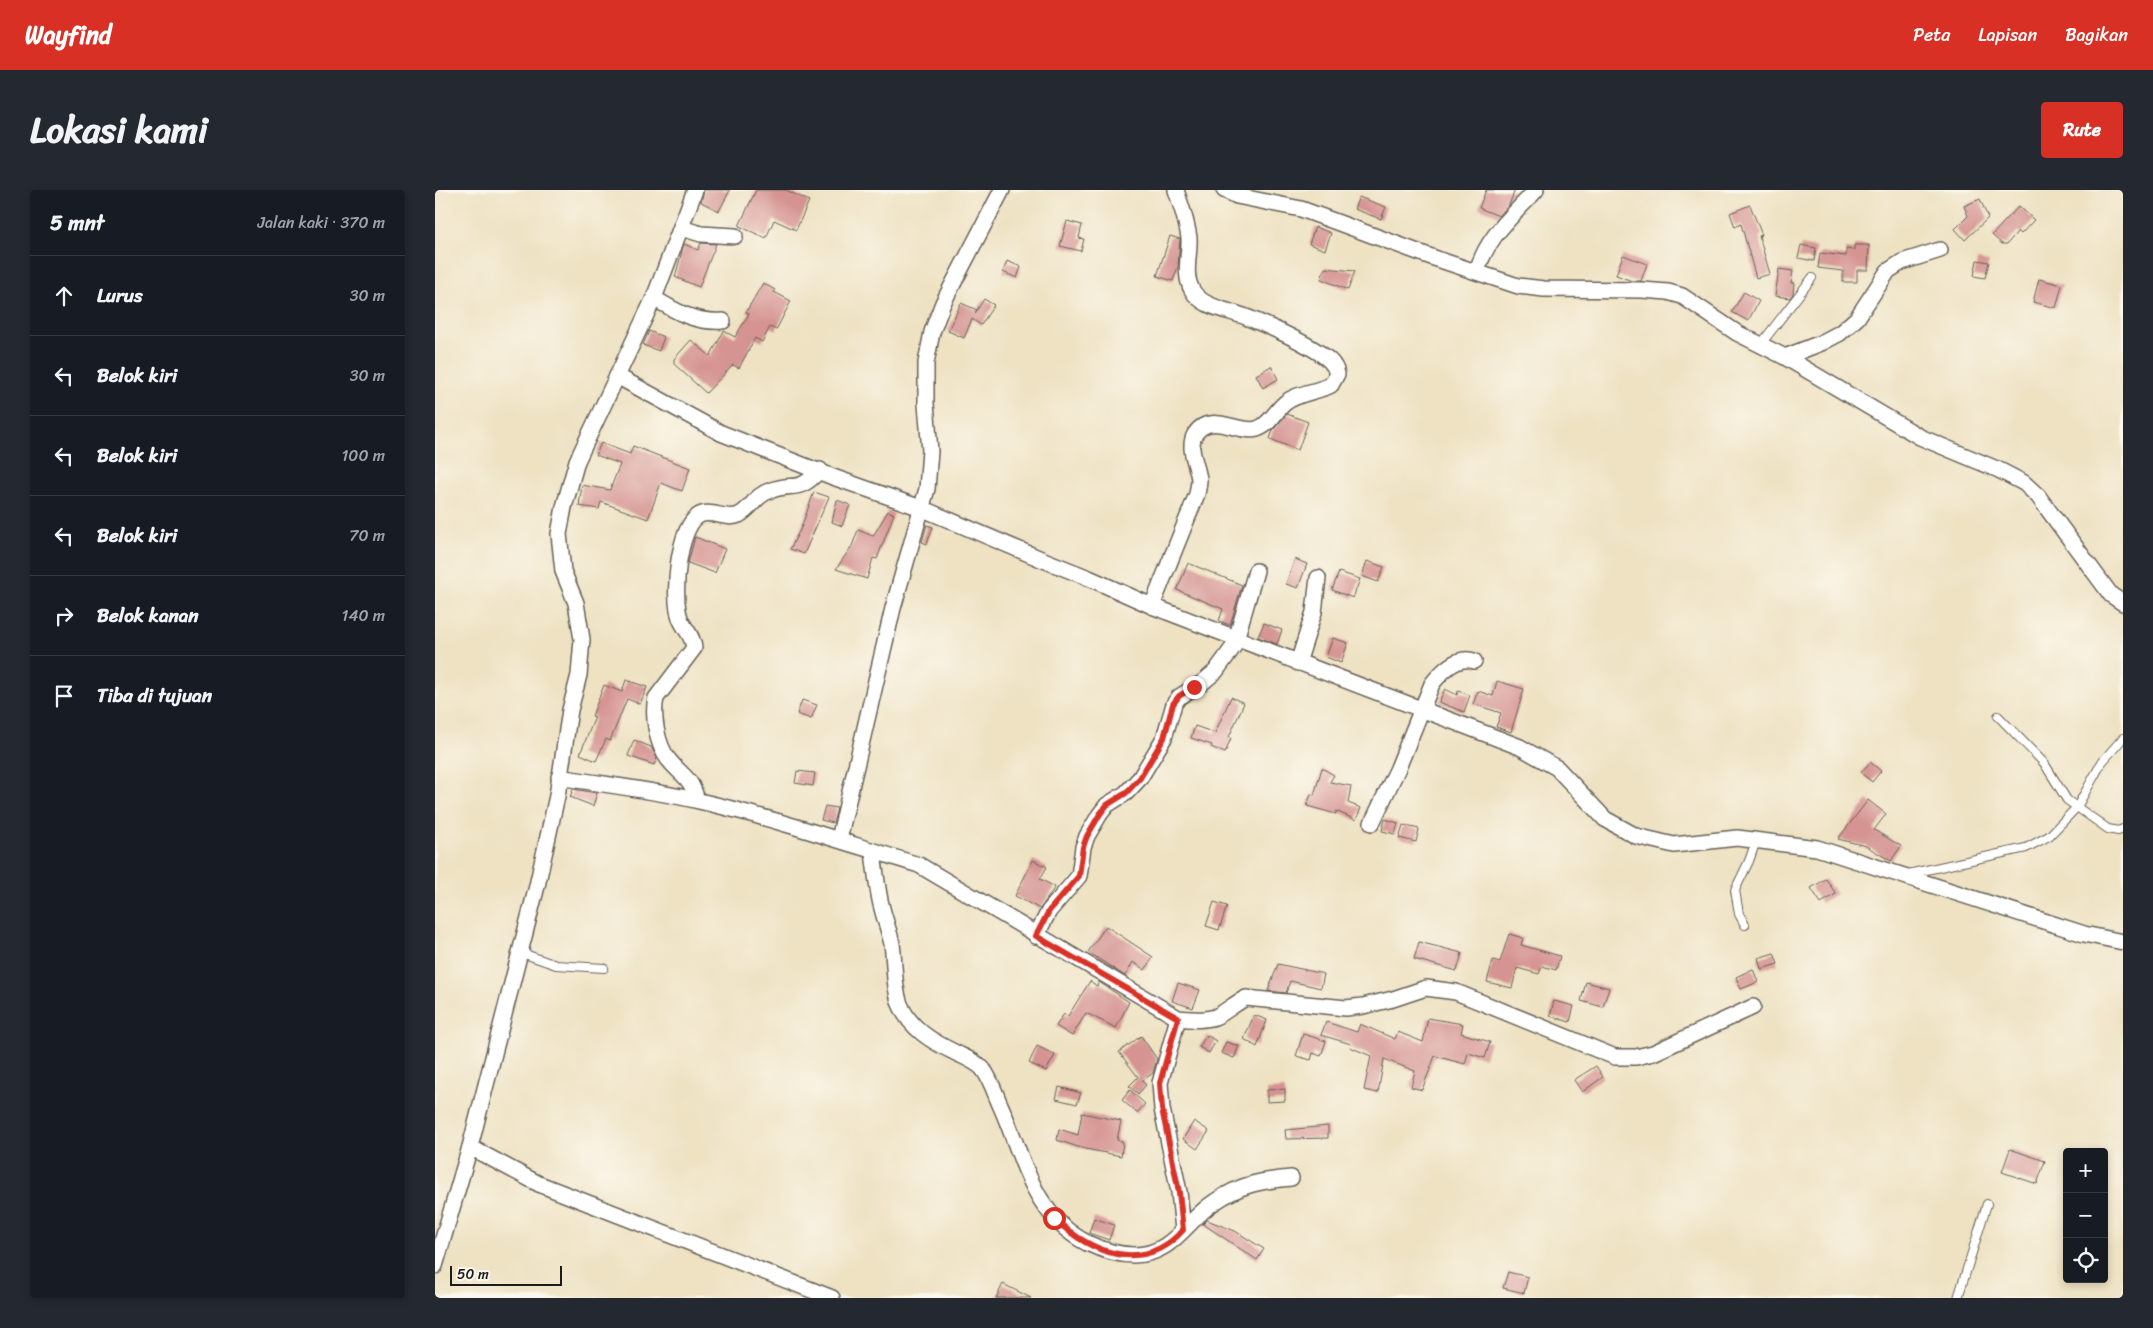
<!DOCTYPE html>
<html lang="id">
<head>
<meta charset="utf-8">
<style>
  body { margin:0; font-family:Sriracha,sans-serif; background:#242831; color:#f1f3f6 }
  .controls { position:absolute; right:15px; bottom:15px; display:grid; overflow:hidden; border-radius:5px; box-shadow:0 2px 8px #0003 }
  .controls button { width:45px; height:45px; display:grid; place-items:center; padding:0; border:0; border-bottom:1px solid #363941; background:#171b24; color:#f1f3f6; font:25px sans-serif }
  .scale { position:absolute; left:15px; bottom:12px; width:112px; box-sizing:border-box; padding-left:5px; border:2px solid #1c1c1c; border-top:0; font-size:14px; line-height:18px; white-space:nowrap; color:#1c1c1c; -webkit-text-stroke:4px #fbf7ec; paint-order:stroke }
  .stop { position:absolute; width:15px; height:15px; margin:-11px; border:4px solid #d93025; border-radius:50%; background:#fff }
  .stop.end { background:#d93025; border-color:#fff; box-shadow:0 1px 5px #0008 }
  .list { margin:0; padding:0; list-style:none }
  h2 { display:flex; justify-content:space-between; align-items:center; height:65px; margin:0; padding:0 20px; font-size:21px }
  h2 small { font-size:16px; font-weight:400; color:#9ea1a6 }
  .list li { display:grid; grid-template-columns:32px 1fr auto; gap:15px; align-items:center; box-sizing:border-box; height:80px; padding:0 20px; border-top:1px solid #363941 }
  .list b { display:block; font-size:19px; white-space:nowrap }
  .list em { font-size:16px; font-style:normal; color:#9ea1a6 }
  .icon { flex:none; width:28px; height:28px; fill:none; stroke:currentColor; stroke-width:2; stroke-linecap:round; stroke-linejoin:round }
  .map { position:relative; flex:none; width:1688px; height:1108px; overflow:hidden; border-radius:5px }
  header { display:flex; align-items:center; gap:30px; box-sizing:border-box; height:70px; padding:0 25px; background:#d93025; color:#fff }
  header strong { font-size:24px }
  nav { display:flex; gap:28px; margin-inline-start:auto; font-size:18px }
  .intro { display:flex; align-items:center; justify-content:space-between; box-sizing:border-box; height:120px; padding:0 30px }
  h1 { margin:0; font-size:35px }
  .button { padding:12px 22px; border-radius:5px; background:#d93025; color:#fff; font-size:18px; font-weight:700 }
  main { display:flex; gap:30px; padding:0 30px }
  aside { flex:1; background:#171b24; border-radius:5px; box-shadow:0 2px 8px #0003 }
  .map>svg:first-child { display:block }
  .building { fill:#d59391 }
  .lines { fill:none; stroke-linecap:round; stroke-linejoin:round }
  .lane-casing { stroke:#666156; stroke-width:10 }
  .street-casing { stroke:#666156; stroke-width:18 }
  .lane { stroke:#fff; stroke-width:8 }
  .street { stroke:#fff; stroke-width:15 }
  .route { stroke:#d93025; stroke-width:6 }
</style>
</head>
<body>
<header>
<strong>Wayfind</strong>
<nav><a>Peta</a><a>Lapisan</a><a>Bagikan</a></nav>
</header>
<div class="intro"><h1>Lokasi kami</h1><a class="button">Rute</a></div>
<main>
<aside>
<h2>5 mnt<small>Jalan kaki · 370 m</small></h2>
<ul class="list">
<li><svg class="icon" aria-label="ahead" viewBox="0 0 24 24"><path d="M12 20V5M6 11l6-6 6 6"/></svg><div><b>Lurus</b></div><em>30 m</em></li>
<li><svg class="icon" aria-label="left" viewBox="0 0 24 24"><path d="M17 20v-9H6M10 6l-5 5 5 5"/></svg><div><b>Belok kiri</b></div><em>30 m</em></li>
<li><svg class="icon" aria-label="left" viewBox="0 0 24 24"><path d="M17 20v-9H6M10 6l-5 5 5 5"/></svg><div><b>Belok kiri</b></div><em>100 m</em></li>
<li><svg class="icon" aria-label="left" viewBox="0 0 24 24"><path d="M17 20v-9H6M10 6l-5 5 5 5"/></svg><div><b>Belok kiri</b></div><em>70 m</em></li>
<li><svg class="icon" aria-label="right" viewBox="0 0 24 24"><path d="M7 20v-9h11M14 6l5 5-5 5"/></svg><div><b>Belok kanan</b></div><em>140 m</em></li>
<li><svg class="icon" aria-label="arrive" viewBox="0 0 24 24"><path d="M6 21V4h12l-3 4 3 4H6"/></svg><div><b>Tiba di tujuan</b></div></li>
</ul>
</aside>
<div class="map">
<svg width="1688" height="1108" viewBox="0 0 1688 1108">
  <rect width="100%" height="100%" fill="#fbf7ec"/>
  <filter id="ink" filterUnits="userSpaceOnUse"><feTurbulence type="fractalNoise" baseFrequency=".02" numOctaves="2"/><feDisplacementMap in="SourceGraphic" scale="10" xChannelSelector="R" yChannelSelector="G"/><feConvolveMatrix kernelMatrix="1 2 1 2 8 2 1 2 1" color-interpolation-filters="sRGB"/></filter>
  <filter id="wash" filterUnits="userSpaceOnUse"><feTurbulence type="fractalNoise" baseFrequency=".0096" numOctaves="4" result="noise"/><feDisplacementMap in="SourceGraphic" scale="20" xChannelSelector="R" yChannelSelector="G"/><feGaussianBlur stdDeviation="1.12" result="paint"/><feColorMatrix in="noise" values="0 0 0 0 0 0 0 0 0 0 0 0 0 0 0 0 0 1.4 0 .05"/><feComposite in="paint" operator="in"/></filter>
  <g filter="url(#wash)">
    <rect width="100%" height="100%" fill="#eee2c3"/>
    <g id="blocks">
      <g class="building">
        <polygon points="269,0 295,0 284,21 266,12"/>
        <polygon points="321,0 351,0 374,11 361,40 339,30 331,48 304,36"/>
        <polygon points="1051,0 1080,0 1074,15 1064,26 1044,18"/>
        <polygon points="924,7 951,17 946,29 919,19"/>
        <polygon points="1545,9 1553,28 1530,50 1520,39 1533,26 1529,16"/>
        <polygon points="1315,15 1327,45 1324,46 1335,84 1321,88 1306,34 1300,37 1295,23"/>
        <polygon points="1584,16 1599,30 1586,44 1583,41 1572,54 1567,54 1557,45"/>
        <polygon points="632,31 647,35 644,48 649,49 646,61 625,56"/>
        <polygon points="880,37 896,43 890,60 874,54"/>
        <polygon points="735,46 745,49 743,77 738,91 722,86"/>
        <polygon points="266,53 281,54 264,97 240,87 249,54 263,60"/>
        <polygon points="1366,55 1381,58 1379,71 1363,68"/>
        <polygon points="1419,55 1434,55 1433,80 1422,80 1422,92 1408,92 1408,81 1383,78 1385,63 1411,66 1411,59 1419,60"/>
        <polygon points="1188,65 1212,74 1206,91 1197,91 1181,85"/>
        <polygon points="1542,70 1554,72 1550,88 1539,86"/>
        <polygon points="572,71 586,77 582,88 568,82"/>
        <polygon points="890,78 920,81 913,100 886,89"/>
        <polygon points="1344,79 1358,81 1356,93 1359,93 1358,104 1355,108 1340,106"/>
        <polygon points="1604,89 1627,95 1621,118 1598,112"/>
        <polygon points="328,93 340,100 339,102 356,111 341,140 335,137 327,152 320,148 304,178 298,175 271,203 239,174 239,169 256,150 275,166 289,141 300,147 314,124 311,122"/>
        <polygon points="1309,102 1324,111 1313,131 1297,122"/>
        <polygon points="549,109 559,115 546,135 537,129 529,148 513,141 526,113 542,120 540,123"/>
        <polygon points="214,141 229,147 224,161 208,155"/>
        <polygon points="836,176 843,189 828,198 821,185"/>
        <polygon points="852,224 873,232 863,260 835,249 838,240"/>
        <polygon points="166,253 195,264 198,256 255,278 247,301 226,293 213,329 166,312 164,319 144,316 147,295 175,300 185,274 161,265"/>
        <polygon points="379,302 394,307 369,364 355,359 366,338"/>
        <polygon points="402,310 415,315 407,336 397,332"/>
        <polygon points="453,321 459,324 442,369 438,368 432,389 401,379 417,356 423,340 438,346"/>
        <polygon points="492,335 498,337 492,354 487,352"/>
        <polygon points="260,347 290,359 280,383 253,373"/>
        <polygon points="860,369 872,374 863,398 851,394"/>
        <polygon points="932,371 949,377 943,392 927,386"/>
        <polygon points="753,373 807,395 795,435 784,431 788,419 742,400"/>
        <polygon points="904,382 925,389 918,408 897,400"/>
        <polygon points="829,433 847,440 842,454 823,447"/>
        <polygon points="898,448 913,453 906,473 891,467"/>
        <polygon points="191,490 212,497 205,514 192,509 175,551 171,549 161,571 145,564 160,527 157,526 169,495 187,502"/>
        <polygon points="1062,491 1089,499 1076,542 1061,537 1066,523 1038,514 1043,501 1058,506"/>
        <polygon points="1010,499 1022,505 1023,501 1035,505 1029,522 1004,512"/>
        <polygon points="796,507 809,513 794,547 796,548 790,563 776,557 777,555 756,548 760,536 780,543"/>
        <polygon points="367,510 382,515 376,529 362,524"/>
        <polygon points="199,550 216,557 222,568 219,575 193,566"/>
        <polygon points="1435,572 1446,581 1437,592 1426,583"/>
        <polygon points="887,578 899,585 895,592 916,596 913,613 926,618 921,630 901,621 901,624 872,616 876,604 879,605"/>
        <polygon points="362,581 380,583 378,596 360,593"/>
        <polygon points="138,599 162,603 158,616 135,607"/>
        <polygon points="1433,610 1451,624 1439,640 1466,656 1456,671 1431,656 1403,649"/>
        <polygon points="390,616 402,618 398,633 386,630"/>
        <polygon points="950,629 963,633 960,644 947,641"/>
        <polygon points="968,635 984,639 981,652 964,648"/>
        <polygon points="598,670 612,677 605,689 620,697 605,719 580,706"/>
        <polygon points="1391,689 1401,704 1386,713 1376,698"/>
        <polygon points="779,712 792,716 784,740 771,736"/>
        <polygon points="671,736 718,767 710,780 698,772 690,786 653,762"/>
        <polygon points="1074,744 1088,748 1086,755 1125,766 1121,780 1107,776 1104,784 1082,778 1077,798 1052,792 1058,770 1065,772"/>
        <polygon points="984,752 1027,763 1022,781 979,769"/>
        <polygon points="1339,763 1343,774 1326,779 1323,768"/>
        <polygon points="843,774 889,784 886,798 855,791 851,803 833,801"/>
        <polygon points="1318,779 1323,792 1306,799 1301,787"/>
        <polygon points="655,791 662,796 664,792 694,812 681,838 651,823 637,846 621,836 629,824 633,826"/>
        <polygon points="1151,792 1174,798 1168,817 1146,811"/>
        <polygon points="743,793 765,800 758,818 737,811"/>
        <polygon points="1119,811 1139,816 1135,832 1115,826"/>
        <polygon points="819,825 832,830 822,857 809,849"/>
        <polygon points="993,828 1028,834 1026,843 1055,852 1050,868 1033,863 1030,874 1000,866 987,900 976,897 980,881 949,869 943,903 929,900 936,866 915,857 916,854 886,845 891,832 922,842 925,834 960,849 963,842 988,852"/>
        <polygon points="868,844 891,851 886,866 878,863 876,870 861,866"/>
        <polygon points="772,845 781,851 774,863 764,857"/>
        <polygon points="706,846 722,869 718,883 707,891 711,895 703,904 694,896 703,887 684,862"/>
        <polygon points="791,852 804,856 799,868 786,863"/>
        <polygon points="602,856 620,865 611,881 594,873"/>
        <polygon points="1161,876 1168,887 1147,902 1139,890"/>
        <polygon points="624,897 646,903 642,914 621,909"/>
        <polygon points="850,899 850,911 832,912 832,900"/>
        <polygon points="695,900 710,914 702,923 687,910"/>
        <polygon points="647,923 686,931 682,950 688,952 686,966 646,958 622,950 624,939 643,945"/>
        <polygon points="759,931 774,941 762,959 748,949"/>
        <polygon points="893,936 893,948 851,949 850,940"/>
        <polygon points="1575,959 1610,971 1602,994 1567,982"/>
        <polygon points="659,1028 679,1035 674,1050 654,1043"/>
        <polygon points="772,1030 800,1041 829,1059 822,1070 768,1034"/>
        <polygon points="1073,1082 1093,1087 1089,1103 1068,1098"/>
        <polygon points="568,1094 596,1108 561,1108"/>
      </g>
    </g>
  </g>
  <g filter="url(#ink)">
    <use href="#blocks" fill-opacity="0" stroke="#666156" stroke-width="1"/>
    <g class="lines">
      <defs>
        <g id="lane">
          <polyline points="1326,154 1377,88"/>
          <polyline points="1563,526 1609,573 1632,610 1673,639 1683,641 1688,639"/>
          <polyline points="1473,684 1591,658 1614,646 1642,617 1667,572 1688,548"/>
          <polyline points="1310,735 1304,724 1300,700 1314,671 1321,651"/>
          <polyline points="84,762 121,775 169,778"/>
          <polyline points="1523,1108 1552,1014"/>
        </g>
        <g id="street">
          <polyline points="789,0 802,6 866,19 1002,69 1083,96 1109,99 1207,100 1233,102 1247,106 1302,143 1350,167 1485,247 1564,280 1589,293 1603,306 1676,405 1688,413"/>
          <polyline points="246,38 266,44 300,46"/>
          <path d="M1042,82C1051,47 1078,26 1101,0"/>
          <path d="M219,108C241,122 261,133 288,131"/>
          <polyline points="1350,167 1386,153 1405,143 1422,128 1453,81 1467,72 1505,60"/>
          <polyline points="182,186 286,243 398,287 486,318 606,369 654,388 717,416 1085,557 1122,578 1170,629 1201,646 1239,655 1302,648 1382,658 1649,744 1688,752"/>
          <path d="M717,416L762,304C763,299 764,293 764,289C762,274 752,258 760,244C774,221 804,244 822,239C835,235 840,221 850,213C862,203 882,202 896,195L902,184C901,179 899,175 895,171C879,156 832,135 811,127C794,120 767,118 757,100C748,84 755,65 754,48C752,31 746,16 741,0"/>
          <polyline points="863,473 879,422 883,388"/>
          <path d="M124,587C171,595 218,600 264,611C339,628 411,653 484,675L743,828C755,829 768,831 780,827C791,822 800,813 811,808L911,818L928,816L958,809L991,798L1021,802L1180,867H1201L1218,863L1318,817"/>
          <path d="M262,610C255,585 247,587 233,569C222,554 217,526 221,508L259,458C258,445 249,439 245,428C237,406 243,339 263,326C275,318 291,331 304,325C316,319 321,305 334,301C359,291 362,305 385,280"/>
          <path d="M937,633L963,578L997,494C1007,481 1022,465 1039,471"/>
          <polyline points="404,649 458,418 492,299 495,261 491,214 491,173 497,142 508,113 567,0"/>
          <path d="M438,662C440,678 442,695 445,710C448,725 454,740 457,754C460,774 458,795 465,814C475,839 498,852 521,863C529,867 540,871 547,878C556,888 561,907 567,919C589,970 598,1025 652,1053C667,1060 682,1065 699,1065C737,1065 750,1032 778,1013C806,994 824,991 856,988"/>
          <polyline points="601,746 614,721 644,686 648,657 652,646 665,624 672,615 691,603 705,588 729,548 739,514 744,507 767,493 781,481 799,456 821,381"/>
          <polyline points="743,828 725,893 727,919 744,1002 748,1040"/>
          <polyline points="35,957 104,994 397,1108"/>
          <polyline points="0,1076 35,957 102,696 122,606 135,520 144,485 147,449 141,413 128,381 124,344 129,317 142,271 219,108 260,0"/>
        </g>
      </defs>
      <use href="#lane" class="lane-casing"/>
      <use href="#street" class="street-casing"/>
      <use href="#lane" class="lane"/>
      <use href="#street" class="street"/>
    </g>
  </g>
  <g class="lines" filter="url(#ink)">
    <path class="route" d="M619,1028C656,1064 709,1084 748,1040L744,1002L727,919L725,893L743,828L601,746L614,721L644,686L648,657L652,646L665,624L672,615L691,603L705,588L729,548L738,514L744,506L759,497"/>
  </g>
</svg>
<div class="controls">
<button>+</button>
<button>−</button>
<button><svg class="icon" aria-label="locate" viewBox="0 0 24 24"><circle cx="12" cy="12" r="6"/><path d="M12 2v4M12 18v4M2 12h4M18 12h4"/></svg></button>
</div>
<div class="scale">50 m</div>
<div class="stop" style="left:619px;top:1028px"></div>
<div class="stop end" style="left:759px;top:497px"></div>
</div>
</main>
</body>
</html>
